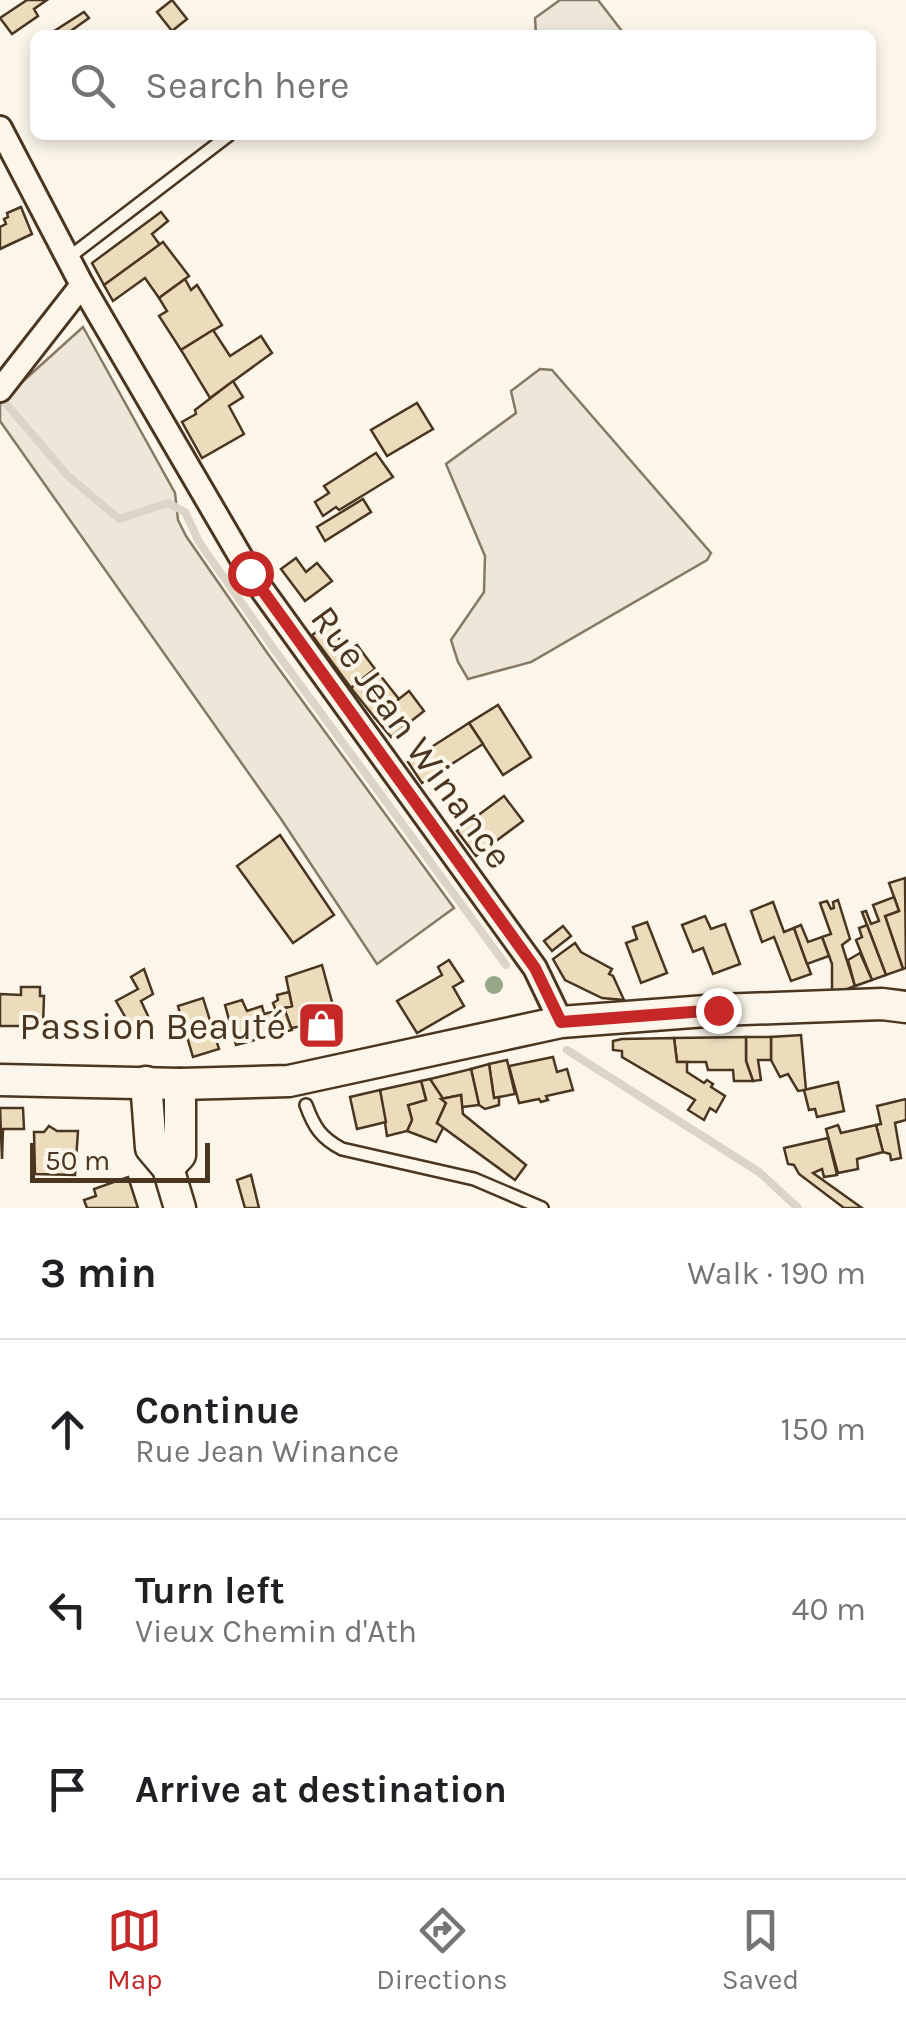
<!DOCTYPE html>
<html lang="en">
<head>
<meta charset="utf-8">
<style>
  body { margin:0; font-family:Karla,sans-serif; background:#f6f6f6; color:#202124 }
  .scale { position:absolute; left:30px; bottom:25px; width:180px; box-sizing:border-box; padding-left:10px; border:5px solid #4a3520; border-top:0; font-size:28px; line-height:35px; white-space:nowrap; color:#4a3520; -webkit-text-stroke:8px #fbf6e9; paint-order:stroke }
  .stop { position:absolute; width:30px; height:30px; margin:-22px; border:8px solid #c62828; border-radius:50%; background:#fff }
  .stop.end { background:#c62828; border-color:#fff; box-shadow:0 2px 10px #0008 }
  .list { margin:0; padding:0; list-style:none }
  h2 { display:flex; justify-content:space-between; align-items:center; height:130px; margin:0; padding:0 40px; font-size:42px }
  h2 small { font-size:32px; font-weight:400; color:#757577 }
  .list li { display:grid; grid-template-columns:65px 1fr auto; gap:30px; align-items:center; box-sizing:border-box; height:180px; padding:0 40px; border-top:2px solid #e0e0e0 }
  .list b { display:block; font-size:38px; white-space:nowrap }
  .list p { margin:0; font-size:32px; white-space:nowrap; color:#757577 }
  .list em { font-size:32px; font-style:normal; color:#757577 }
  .icon { flex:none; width:55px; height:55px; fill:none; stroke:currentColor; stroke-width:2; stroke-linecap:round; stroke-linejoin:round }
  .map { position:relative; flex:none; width:906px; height:1208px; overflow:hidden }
  .search { position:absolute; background:#fff; box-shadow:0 5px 15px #0003; left:30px; right:30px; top:30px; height:110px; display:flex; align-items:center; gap:25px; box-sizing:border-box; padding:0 35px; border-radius:15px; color:#757577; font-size:38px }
  .sheet { height:670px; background:#fff }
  nav { display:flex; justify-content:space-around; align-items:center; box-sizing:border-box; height:140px; border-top:2px solid #e0e0e0; background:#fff; font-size:28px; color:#757577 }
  nav a { display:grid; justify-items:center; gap:5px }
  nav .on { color:#c62828 }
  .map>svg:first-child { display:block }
  .green { fill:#ede6d9; stroke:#887966; stroke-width:2.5 }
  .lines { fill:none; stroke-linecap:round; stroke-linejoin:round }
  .stream { stroke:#dcd4c6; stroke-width:8 }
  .building { fill:#ecdcbc; stroke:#4a3520; stroke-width:2.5 }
  .lane-casing { stroke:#4a3520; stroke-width:16 }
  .street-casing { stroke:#4a3520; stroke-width:28 }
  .secondary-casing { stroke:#4a3520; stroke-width:35 }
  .lane { stroke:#fbf6e9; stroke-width:11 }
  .street { stroke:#fbf6e9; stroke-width:22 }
  .secondary { stroke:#fbf6e9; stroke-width:30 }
  .tree { fill:#96a887 }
  .route { stroke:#c62828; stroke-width:12 }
  .labels { text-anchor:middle; stroke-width:8; stroke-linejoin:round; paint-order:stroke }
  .street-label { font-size:38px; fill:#4a3520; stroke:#fbf6e9 }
  .poi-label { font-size:38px; fill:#4a3520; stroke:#fbf6e9; text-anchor:end }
</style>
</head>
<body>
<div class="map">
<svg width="906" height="1208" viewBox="0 0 906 1208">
  <rect width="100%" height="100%" fill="#fbf6e9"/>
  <g class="green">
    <polygon points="560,0 598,0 625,35 536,35 535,18"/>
    <polygon points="83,327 175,493 178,520 186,536 268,654 454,908 377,964 281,819 0,421 0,402"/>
    <polygon points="540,369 552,370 711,553 707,560 531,662 468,679 458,662 451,640 484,592 485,556 446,464 516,413 511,391"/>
  </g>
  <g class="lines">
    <g class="stream">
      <polyline points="3,400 68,476 119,519 168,503 185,512 199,542 274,649 506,965"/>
      <polyline points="567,1050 759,1172 798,1208"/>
    </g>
  </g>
  <g class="building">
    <polygon points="27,0 47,0 34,9 38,16 12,34 0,18"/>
    <polygon points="172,0 187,19 172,31 157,12"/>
    <polygon points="84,12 89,18 65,35 48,35"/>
    <polygon points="21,207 32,234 0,249 0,227 6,224 4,219 8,217 7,213"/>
    <polygon points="161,212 168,221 152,234 160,245 104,285 92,263"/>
    <polygon points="163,242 189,276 159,298 145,278 113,301 104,285"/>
    <polygon points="185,279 191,290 197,285 222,325 181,350 159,316 167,311 159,298"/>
    <polygon points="213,330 230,356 261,336 272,353 210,398 181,350"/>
    <polygon points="233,381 243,397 229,406 244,434 202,458 182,422 196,414 195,410"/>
    <polygon points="417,403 433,429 387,456 371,430"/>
    <polygon points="376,453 393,477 339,510 336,507 323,516 315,502 329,493 324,486"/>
    <polygon points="363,499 371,512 325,541 317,527"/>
    <polygon points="296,558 306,572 317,563 332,581 305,601 281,569"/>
    <polygon points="328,624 348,651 357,645 375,669 351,688 312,635"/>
    <polygon points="375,669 399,699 375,718 351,688"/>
    <polygon points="409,691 424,711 391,737 375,718"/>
    <polygon points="498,705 531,757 503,775 469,723"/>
    <polygon points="469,723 483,744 422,783 408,762"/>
    <polygon points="504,796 523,821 476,856 457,831"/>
    <polygon points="280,835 334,915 293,943 237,866"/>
    <polygon points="905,878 906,968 903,969 885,916 899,911 889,883"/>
    <polygon points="894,897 899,911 885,916 903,969 886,975 862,912 866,911 871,924 879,921 873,905"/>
    <polygon points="838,900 850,939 842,945 855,986 832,995 832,964 822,937 831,934 820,903 827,901 831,909 834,908 833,902"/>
    <polygon points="773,902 784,932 794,928 811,974 791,981 774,937 762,942 751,911"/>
    <polygon points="705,916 711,929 725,924 740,964 713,974 703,948 693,952 682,925"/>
    <polygon points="647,922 667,973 641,983 626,943 637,939 633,927"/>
    <polygon points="801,925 808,942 822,937 829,956 807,964 794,928"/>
    <polygon points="867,925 886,975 872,980 856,940 862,937 859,928"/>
    <polygon points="563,926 571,936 552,951 544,941"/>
    <polygon points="575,943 581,952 612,969 609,974 613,976 624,1000 602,998 565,980 553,959"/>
    <polygon points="860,953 872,980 855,986 848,960"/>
    <polygon points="449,960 463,981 453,987 464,1006 417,1033 397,1001 442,975 438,967"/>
    <polygon points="322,965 339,1028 308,1037 303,1026 291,1028 284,1008 292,1006 286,977"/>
    <polygon points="144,969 153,994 141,1001 149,1018 131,1027 116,1001 138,989 131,977"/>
    <polygon points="21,987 40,987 40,996 44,996 43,1026 0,1026 0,994 21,995"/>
    <polygon points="289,992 292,1006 284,1008 292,1030 236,1045 225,1005 242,1000 247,1011 262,1006 264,1014 276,1011 273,1003 278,1000 277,995"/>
    <polygon points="203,998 219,1049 193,1057 178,1006"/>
    <polygon points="801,1035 806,1090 798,1091 788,1074 780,1077 771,1060 771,1037"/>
    <polygon points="746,1037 771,1037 771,1060 758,1060 761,1080 753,1081 746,1061"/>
    <polygon points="746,1037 746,1061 753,1081 734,1081 733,1070 708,1070 706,1062 677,1062 674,1038"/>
    <polygon points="674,1038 677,1062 687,1062 687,1072 704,1083 707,1080 713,1084 711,1087 725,1096 716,1112 710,1108 704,1120 688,1110 695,1100 622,1057 622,1051 613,1050 613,1041 622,1039"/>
    <polygon points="553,1057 557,1072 567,1069 573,1090 546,1096 548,1100 541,1102 539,1099 519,1103 509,1066"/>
    <polygon points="507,1060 515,1094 494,1098 489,1064"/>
    <polygon points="489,1064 494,1098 499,1097 499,1105 485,1109 479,1105 471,1069"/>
    <polygon points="471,1069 479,1105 462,1107 461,1095 441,1099 430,1079"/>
    <polygon points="430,1079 446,1103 437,1123 444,1126 436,1142 407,1131 412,1120 408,1105 426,1100 421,1081"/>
    <polygon points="421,1081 426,1100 408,1105 412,1120 407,1131 387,1136 380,1090"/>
    <polygon points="838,1082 844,1111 817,1117 815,1109 809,1110 804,1090"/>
    <polygon points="380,1090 386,1122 357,1129 350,1097"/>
    <polygon points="461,1095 463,1114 526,1165 515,1180 437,1123 446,1103 441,1099"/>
    <polygon points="906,1099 906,1120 895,1123 901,1158 891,1160 890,1154 883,1152 876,1125 881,1124 877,1106"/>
    <polygon points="0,1108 23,1108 24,1129 3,1129 2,1159"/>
    <polygon points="838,1125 841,1133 876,1125 883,1152 857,1159 858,1169 838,1173 826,1129"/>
    <polygon points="49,1126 57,1131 78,1131 75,1175 35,1174 34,1132 44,1132"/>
    <polygon points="828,1138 837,1175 824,1177 822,1169 813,1173 862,1208 844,1208 799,1174 794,1165 788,1164 784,1148"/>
    <polygon points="251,1175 259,1208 245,1208 237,1180"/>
    <polygon points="128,1177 138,1208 87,1208 84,1200 96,1196 94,1189"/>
  </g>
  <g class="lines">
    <defs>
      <g id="lane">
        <polyline points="68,258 229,135"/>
        <path d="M306,1105C314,1127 321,1138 342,1149L474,1179L542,1208"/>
      </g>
      <g id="street">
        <polyline points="0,128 82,285 250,573 535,968 561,1022"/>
        <polyline points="0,390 82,285"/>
      </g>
      <g id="secondary">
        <polyline points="0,1080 180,1084 289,1081 561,1022 719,1010 882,1004 906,1007"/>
        <polyline points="146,1082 151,1148 168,1168 180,1208"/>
        <polyline points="168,1168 180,1155 180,1084"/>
      </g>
    </defs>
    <use href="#lane" class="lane-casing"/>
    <use href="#street" class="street-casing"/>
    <use href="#secondary" class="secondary-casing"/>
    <use href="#lane" class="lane"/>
    <use href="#street" class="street"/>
    <use href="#secondary" class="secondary"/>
  </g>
  <circle class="tree" cx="494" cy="985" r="9"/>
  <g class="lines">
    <polyline class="route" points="250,573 535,968 561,1022 718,1010"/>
  </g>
  <defs>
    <symbol id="shop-square" viewBox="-11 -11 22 22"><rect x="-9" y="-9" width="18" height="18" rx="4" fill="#c62828" stroke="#fbf6e9"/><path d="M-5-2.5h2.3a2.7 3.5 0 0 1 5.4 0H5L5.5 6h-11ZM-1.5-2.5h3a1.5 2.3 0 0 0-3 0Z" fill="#fff"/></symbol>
  </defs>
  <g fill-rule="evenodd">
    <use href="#shop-square" x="294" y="998" width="55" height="55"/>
  </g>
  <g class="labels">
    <g class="street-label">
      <text transform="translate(412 737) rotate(54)" y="13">Rue Jean Winance</text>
    </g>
    <g class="poi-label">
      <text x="286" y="1039">Passion Beauté</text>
    </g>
  </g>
</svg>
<div class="scale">50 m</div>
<div class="stop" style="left:250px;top:573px"></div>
<div class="stop end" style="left:718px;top:1010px"></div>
<div class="search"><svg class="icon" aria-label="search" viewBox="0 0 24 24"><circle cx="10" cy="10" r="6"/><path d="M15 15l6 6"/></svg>Search here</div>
</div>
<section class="sheet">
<h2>3 min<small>Walk · 190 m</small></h2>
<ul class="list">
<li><svg class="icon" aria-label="ahead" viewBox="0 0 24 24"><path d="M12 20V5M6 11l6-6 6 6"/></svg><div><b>Continue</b><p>Rue Jean Winance</p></div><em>150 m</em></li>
<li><svg class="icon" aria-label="left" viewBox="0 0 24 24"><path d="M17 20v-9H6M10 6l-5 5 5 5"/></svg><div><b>Turn left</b><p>Vieux Chemin d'Ath</p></div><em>40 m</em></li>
<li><svg class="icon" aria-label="arrive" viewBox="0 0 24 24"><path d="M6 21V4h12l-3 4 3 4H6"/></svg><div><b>Arrive at destination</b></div></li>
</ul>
</section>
<nav>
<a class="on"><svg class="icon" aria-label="map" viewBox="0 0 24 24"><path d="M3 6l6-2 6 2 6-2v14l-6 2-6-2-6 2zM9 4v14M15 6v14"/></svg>Map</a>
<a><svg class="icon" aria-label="directions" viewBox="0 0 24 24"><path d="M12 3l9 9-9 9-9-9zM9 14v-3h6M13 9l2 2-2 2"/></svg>Directions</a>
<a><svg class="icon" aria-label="saved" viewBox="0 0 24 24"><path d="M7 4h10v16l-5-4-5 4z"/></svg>Saved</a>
</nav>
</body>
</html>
